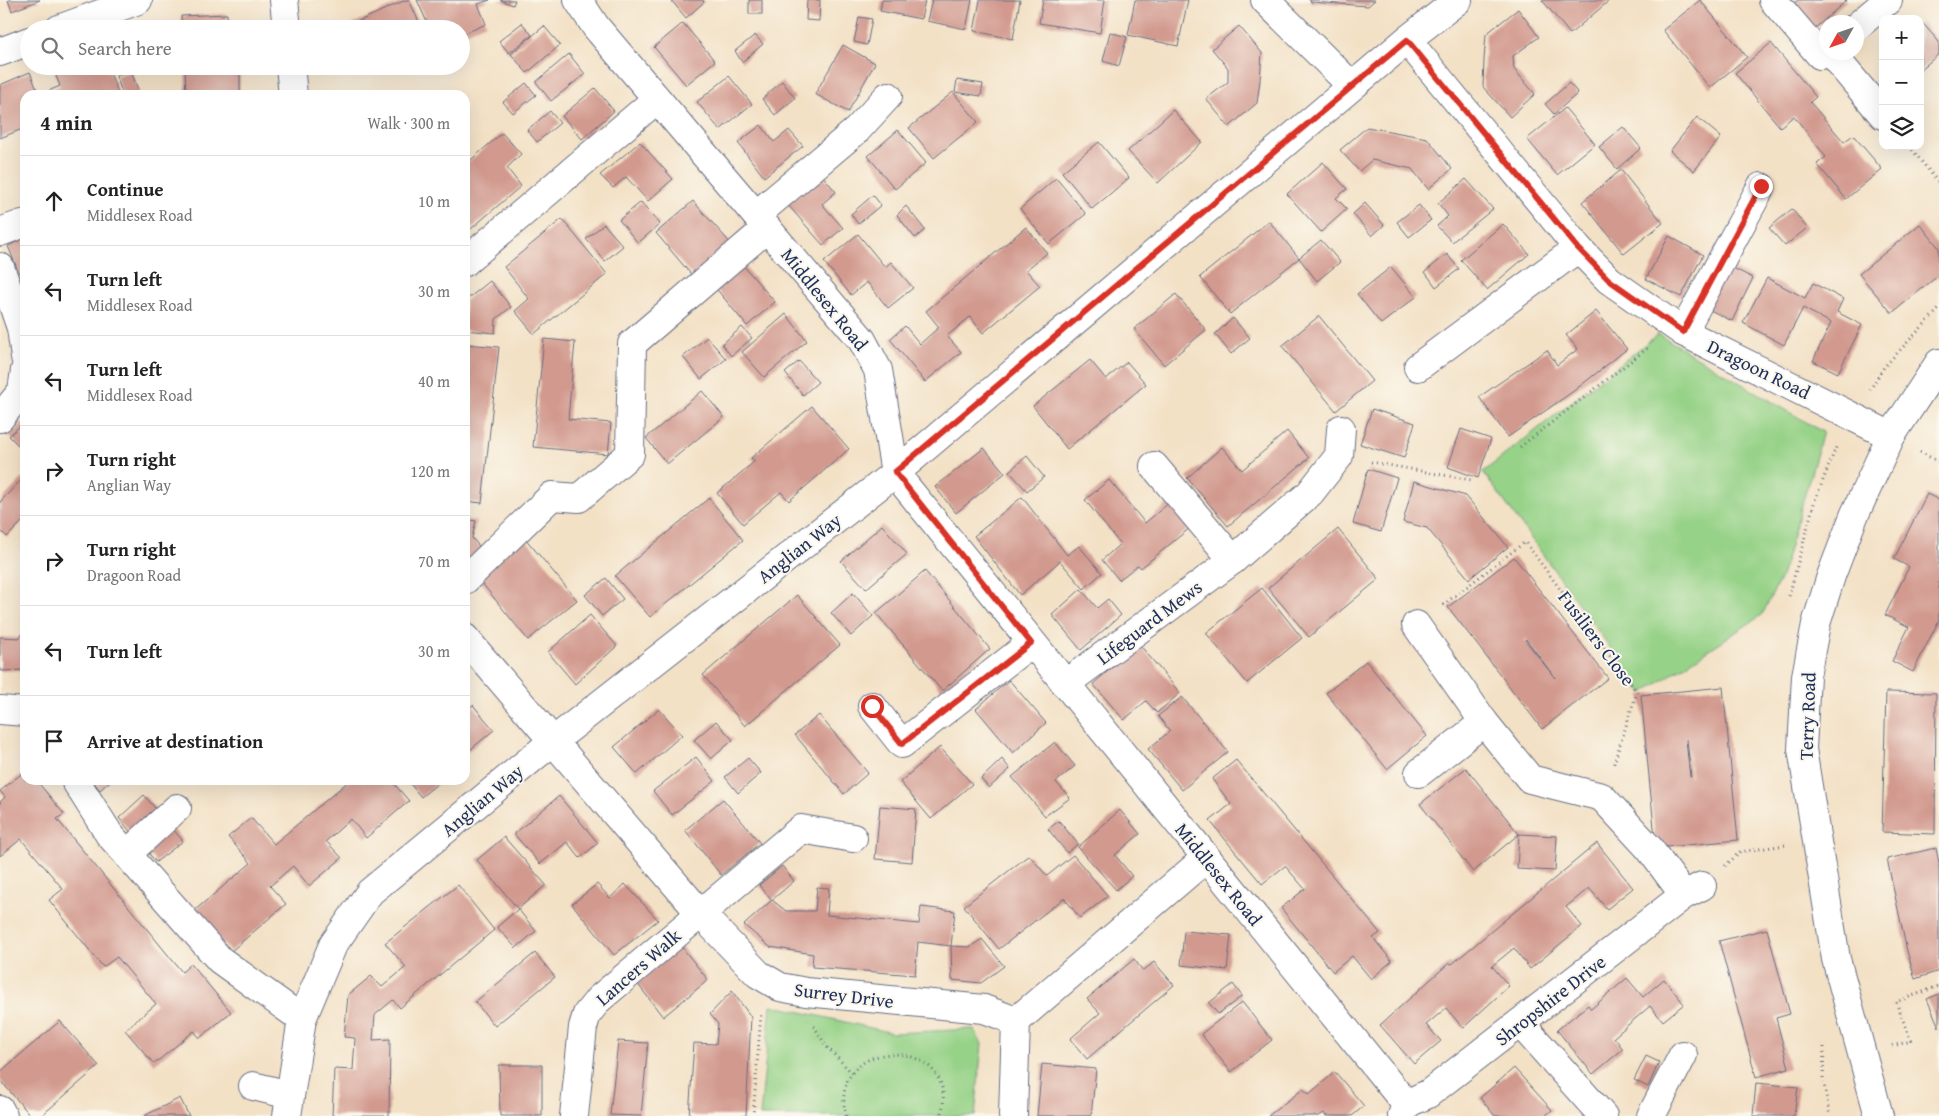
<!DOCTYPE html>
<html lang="en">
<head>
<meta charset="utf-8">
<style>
  body { margin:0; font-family:"Gentium Book Plus",serif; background:#f6f6f6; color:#222 }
  .controls { position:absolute; right:15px; top:15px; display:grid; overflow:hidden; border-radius:10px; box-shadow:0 5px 20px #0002 }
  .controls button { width:45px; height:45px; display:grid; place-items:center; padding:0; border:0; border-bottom:1px solid #e0e0e0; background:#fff; color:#222; font:25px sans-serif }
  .compass { position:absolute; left:1819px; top:15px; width:45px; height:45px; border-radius:50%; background:#fff; box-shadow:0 5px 20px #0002; rotate:230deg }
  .stop { position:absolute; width:15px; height:15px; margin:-11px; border:4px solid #d93025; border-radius:50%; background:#fff }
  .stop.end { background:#d93025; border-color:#fff; box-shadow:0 1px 5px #0008 }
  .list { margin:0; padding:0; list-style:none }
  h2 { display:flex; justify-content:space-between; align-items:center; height:65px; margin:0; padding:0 20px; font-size:21px }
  h2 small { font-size:16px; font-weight:400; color:#767676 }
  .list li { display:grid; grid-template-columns:32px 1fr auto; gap:15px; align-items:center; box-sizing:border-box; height:90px; padding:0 20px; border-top:1px solid #e0e0e0 }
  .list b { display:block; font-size:19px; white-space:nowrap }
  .list p { margin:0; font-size:16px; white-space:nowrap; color:#767676 }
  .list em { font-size:16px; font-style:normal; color:#767676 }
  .icon { flex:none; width:28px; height:28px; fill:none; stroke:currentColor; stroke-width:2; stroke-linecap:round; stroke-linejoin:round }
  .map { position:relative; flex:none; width:1939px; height:1116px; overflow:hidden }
  .search { position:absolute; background:#fff; box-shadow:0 5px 20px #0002; left:20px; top:20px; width:450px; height:55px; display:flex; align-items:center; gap:12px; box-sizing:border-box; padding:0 18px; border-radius:28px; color:#767676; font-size:19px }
  .panel { position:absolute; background:#fff; box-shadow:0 5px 20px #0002; left:20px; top:90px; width:450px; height:695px; border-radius:15px }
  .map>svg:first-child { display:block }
  .green { fill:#96d287; stroke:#588072 }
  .building { fill:#d2998e; fill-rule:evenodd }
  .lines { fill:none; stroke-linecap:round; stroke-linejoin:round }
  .minor-casing { stroke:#676d82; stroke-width:30 }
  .major-casing { stroke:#676d82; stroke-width:30 }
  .path { stroke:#676d82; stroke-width:3; stroke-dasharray:1 4; stroke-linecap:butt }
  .minor { stroke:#fff; stroke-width:28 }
  .major { stroke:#fff; stroke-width:28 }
  .route { stroke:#d93025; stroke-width:6 }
  .labels { text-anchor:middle; stroke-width:4; stroke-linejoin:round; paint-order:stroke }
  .street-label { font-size:19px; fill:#1b2f5e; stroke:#fbf7ec }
</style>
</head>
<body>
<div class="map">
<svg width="1939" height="1116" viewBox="0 0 1939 1116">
  <rect width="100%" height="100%" fill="#fbf7ec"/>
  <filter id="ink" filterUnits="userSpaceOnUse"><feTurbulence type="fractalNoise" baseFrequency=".02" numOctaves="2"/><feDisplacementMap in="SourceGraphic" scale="10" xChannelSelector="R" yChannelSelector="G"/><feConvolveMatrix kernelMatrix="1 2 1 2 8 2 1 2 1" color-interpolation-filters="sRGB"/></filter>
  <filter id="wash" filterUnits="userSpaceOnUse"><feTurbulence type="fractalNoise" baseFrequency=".0096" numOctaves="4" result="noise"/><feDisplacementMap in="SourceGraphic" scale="20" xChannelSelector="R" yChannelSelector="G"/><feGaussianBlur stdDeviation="1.12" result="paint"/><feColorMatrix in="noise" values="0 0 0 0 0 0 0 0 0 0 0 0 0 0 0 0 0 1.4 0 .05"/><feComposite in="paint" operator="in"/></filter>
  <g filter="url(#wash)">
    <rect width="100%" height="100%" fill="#f3e1c6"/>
    <g class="green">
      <polygon points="1658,334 1823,432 1781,577 1762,615 1643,693 1483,472"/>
      <polygon points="771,1005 893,1033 974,1029 982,1044 975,1116 760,1116"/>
    </g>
    <g id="blocks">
      <g class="building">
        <polygon points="8,0 40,0 12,11"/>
        <polygon points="406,0 409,0 422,29 341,29"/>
        <polygon points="417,0 490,0 478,4 486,24 461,35 461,29 430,29"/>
        <polygon points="500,0 515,0 513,5"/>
        <polygon points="671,0 703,0 704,2 686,18"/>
        <rect x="749" y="0" width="13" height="14"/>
        <polygon points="807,0 820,0 819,21 806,20"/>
        <polygon points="882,0 925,0 921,19 880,11"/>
        <polygon points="932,0 972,0 966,29 927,21"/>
        <polygon points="980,0 1020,0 1013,39 974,31"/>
        <polygon points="1043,0 1105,0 1100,33 1039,23"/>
        <polygon points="1135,0 1188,0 1178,46 1128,35"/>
        <polygon points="1309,0 1375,0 1368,6 1311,2"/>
        <polygon points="1542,0 1610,0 1570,34"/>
        <polygon points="1700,0 1747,57 1710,88 1663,30"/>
        <polygon points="1798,0 1847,0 1813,30 1792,5"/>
        <polygon points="1518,9 1539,37 1513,56 1514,69 1535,94 1510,117 1483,87 1484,60 1486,34"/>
        <polygon points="227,14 228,29 182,29 181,16"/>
        <polygon points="859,17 872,19 867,45 854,42"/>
        <polygon points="1920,20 1939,42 1939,54 1920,70"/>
        <polygon points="522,23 532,35 509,53 499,41"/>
        <polygon points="683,23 715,61 686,85 654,47"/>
        <polygon points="544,26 560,45 527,73 511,54"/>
        <polygon points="1239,26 1262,53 1260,80 1257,103 1229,127 1206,99 1228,82 1228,68 1212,49"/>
        <polygon points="1110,32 1127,37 1119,66 1103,61"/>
        <polygon points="755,35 763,44 742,62 735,51"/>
        <polygon points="1771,43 1816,97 1810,102 1844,142 1853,135 1882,169 1846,199 1817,164 1826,157 1794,116 1780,127 1735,73"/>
        <polygon points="843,45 875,63 848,112 815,94"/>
        <polygon points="569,54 585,74 551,101 536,82"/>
        <polygon points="52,66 107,66 118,92 111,95 25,95 25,128 0,138 0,85 30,72 39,95 60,86"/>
        <polygon points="146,66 163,66 163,68 146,69"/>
        <polygon points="202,66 240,66 240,95 186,95 185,67"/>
        <polygon points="342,66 362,66 359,74"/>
        <polygon points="131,71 140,95 123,95 116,76"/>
        <polygon points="729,76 752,104 720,130 697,102"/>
        <polygon points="957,80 983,84 981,96 955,92"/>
        <polygon points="782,81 795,98 775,115 762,99"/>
        <polygon points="526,83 536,95 513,113 503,102"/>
        <polygon points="1569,83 1578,93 1554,114 1545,104"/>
        <polygon points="595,88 614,111 582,139 562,116"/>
        <polygon points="953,92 978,122 934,158 909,128"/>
        <polygon points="1565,108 1595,144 1557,175 1527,139"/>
        <polygon points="1173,110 1202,142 1158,183 1128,151"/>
        <polygon points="550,111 560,123 537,142 527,130"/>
        <polygon points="1697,117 1721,137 1694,171 1670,151"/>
        <polygon points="761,125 774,142 789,130 803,146 764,177 738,143"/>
        <polygon points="1367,127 1427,138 1452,169 1428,189 1412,169 1372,160 1359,171 1340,150"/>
        <polygon points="1623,127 1641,148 1617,169 1599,147"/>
        <polygon points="898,130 926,163 895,189 868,156"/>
        <polygon points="502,133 521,154 507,168 521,186 465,234 465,165"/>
        <polygon points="640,142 673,179 648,201 626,177 613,188 600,175"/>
        <polygon points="1099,142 1129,178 1092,209 1062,172"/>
        <polygon points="1323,162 1347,189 1336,198 1347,209 1321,232 1287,194"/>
        <polygon points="1621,170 1663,223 1624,254 1582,202"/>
        <polygon points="822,175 836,192 822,204 843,228 823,245 787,204"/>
        <polygon points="1056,178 1086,214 1049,244 1020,209"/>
        <polygon points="1466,179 1493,209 1452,242 1437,226 1448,216 1438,203"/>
        <polygon points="873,195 881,205 858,224 851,214"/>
        <polygon points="693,201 733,246 695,279 656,233"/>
        <polygon points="641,202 660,224 638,243 619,220"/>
        <polygon points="1365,203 1384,225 1372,236 1353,214"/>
        <polygon points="1419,205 1431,220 1409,237 1397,222"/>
        <polygon points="906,206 925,230 915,238 897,215"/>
        <polygon points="1792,209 1807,228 1785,246 1769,228"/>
        <polygon points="562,219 607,274 534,334 515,311 529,299 504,267"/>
        <polygon points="1269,221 1299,258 1230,314 1200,277"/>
        <polygon points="604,224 623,246 605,261 586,239"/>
        <polygon points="1503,224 1529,254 1487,290 1461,260"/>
        <polygon points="1920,224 1939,248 1939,275 1892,313 1859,274"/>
        <polygon points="1026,227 1047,253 1026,270 1040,286 983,333 970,317 947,336 961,352 925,382 890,339 905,326 920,344 939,327 926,311"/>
        <polygon points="858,234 885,267 891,262 913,288 888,308 867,282 851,295 824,262"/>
        <polygon points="1669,236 1703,255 1681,297 1646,279"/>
        <polygon points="25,238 25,276 21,278 8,246"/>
        <polygon points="1321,240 1340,262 1317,281 1299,258"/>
        <polygon points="1447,254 1459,269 1436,287 1425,272"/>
        <polygon points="741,263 775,302 747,326 714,286"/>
        <polygon points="1723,263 1753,278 1732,321 1702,306"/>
        <polygon points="1391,267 1416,297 1381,324 1357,294"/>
        <polygon points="1767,278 1805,298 1813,283 1843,299 1837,312 1862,325 1838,373 1813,361 1831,323 1803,308 1784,345 1743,323"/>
        <polygon points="490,281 511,307 496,319 495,333 465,330 465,301"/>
        <polygon points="1176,294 1206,330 1164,365 1134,329"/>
        <polygon points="1596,311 1627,349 1575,390 1508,437 1479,397 1547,350 1557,365 1578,349 1566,335"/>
        <polygon points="786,314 807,341 764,377 742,352"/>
        <polygon points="1319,316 1372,381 1336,411 1282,346"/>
        <polygon points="1233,318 1250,338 1231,354 1215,334"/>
        <polygon points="742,327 752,338 731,356 722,344"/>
        <polygon points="707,337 726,359 701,379 683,357"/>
        <polygon points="544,339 575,342 568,419 611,423 608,454 533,447"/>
        <polygon points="466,344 499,347 482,503 465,501"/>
        <polygon points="1090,360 1106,379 1127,362 1146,384 1067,449 1033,406"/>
        <polygon points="799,361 818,382 803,395 785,373"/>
        <polygon points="702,391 724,417 667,464 646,438"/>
        <polygon points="812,406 849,449 789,501 781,492 743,524 717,493 755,461 751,458"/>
        <polygon points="1372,409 1415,423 1404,458 1360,444"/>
        <polygon points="25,421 25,452 9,436"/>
        <polygon points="1461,429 1491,439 1478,478 1448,467"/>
        <polygon points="1287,431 1309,458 1228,526 1187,478 1222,447 1242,470"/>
        <polygon points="984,448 1005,473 956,513 935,487"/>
        <polygon points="1027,456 1044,477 1027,491 1009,471"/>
        <polygon points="1368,469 1397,478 1381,532 1353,524"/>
        <polygon points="25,476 25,519 7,537 0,530 0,502"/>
        <polygon points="1109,480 1145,523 1170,502 1191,527 1141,568 1138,565 1119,580 1102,560 1120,544 1085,500"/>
        <polygon points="1414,481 1466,496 1508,547 1469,579 1427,528 1403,522"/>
        <polygon points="1927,494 1939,500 1939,620 1913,672 1892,661 1909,627 1885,615 1909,567 1894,559"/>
        <polygon points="1022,497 1067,555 1079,546 1102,573 1084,589 1060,561 1020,595 974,536"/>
        <polygon points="709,498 743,540 650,617 615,576"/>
        <polygon points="465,519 476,521 472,538 485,553 465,573"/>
        <polygon points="882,525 907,554 866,589 841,561"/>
        <polygon points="1338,529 1379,579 1309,637 1268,588"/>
        <polygon points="524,537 577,600 528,640 477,577"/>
        <path d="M1514,557L1608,678L1542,729L1448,607ZM1526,639L1541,659L1555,678L1525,640Z"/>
        <polygon points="925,571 990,649 942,691 876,613"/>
        <polygon points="606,578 623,599 602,616 585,595"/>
        <polygon points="1262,588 1302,638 1247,683 1206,633"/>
        <polygon points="1081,589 1097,608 1108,599 1121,615 1081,650 1052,615"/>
        <polygon points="853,593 873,616 851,636 831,613"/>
        <polygon points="797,595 840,645 745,726 703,675"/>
        <polygon points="590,615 617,646 575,684 548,652"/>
        <polygon points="25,631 25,670 0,671 0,637 19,638"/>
        <polygon points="1139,644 1180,693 1157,713 1146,701 1124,720 1093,684"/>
        <polygon points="1366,661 1427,736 1387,769 1326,693"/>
        <polygon points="1009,680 1046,723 1013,753 976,709"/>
        <path d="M1723,687L1738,840L1656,848L1641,695ZM1686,740H1687L1691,777H1690Z"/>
        <polygon points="1886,692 1936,693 1935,834 1882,832"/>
        <polygon points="1182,697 1228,752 1182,790 1148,749 1170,731 1158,716"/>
        <polygon points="473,705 494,730 465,754 465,711"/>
        <polygon points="659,709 682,735 637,774 614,747"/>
        <polygon points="819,715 868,773 844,794 795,735"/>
        <polygon points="716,721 733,740 711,759 694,740"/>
        <polygon points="1055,742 1075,766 1056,782 1070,798 1045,816 1012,777"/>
        <polygon points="940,747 972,784 931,819 900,782"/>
        <polygon points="696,757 715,781 672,815 653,791"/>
        <polygon points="748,758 761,773 738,793 725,777"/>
        <polygon points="1002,759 1010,769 989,788 981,779"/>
        <polygon points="1236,760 1380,933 1373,938 1392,961 1371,979 1352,956 1333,972 1281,908 1305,889 1285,866 1262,884 1210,821 1231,804 1212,779"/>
        <polygon points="1466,768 1519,834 1557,836 1555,871 1517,869 1519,834 1473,872 1420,804"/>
        <polygon points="25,771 25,780 36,780 64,814 57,819 182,972 191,964 231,1012 200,1038 194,1031 154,1064 125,1030 156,1004 117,957 103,967 49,900 63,889 21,839 0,856 0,802 5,797 0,791"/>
        <polygon points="92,780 111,780 100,790"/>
        <polygon points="350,780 391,780 409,801 366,838 351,819 326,841 342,858 309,886 293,866 270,886 286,904 230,952 195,910 251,863 228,837 251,818 274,844"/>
        <polygon points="407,780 442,780 421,797"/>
        <polygon points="144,795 183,841 156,862 119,818"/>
        <polygon points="559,796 598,843 580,858 567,842 540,864 514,834"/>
        <polygon points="723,799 760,843 721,875 685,830"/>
        <polygon points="880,806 916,809 912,862 875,859"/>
        <polygon points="1120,810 1140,834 1115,855 1132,876 1116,890 1078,847"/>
        <polygon points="1059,821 1078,844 1067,853 1048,829"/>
        <polygon points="504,837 546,885 518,909 536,931 516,948 497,927 518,909 477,860"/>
        <polygon points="1597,843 1633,888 1607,909 1589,888 1566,907 1582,926 1530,969 1514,948 1492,966 1509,986 1463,1028 1446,1008 1426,1025 1441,1041 1414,1064 1380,1025 1449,963 1452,964"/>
        <polygon points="1936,848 1939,863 1939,971 1915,979 1907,951 1887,859"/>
        <polygon points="1029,855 1047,876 1073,855 1108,896 1080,918 1064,898 999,949 964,906"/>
        <polygon points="782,866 794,881 772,900 759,885"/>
        <polygon points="597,884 610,898 625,884 658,920 614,955 572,904"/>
        <polygon points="458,885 494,930 400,1008 393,1000 375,1015 373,1040 390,1039 389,1116 332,1116 334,1069 353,1070 355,1038 344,1037 348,995 371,976 382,987 406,967 385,943"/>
        <polygon points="817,887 829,888 827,915 919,924 921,907 955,911 951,946 918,942 915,975 812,967 813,954 770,947 744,925 772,900 786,911 815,911"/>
        <polygon points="1767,929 1790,1014 1776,1018 1789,1068 1756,1077 1719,941"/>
        <polygon points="1184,931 1231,935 1227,970 1181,965"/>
        <polygon points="982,939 1004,966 981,983 952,980 951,946 970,947"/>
        <polygon points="681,946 708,980 663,1017 637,983"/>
        <polygon points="535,953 555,977 495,1026 475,1002"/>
        <polygon points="1134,959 1143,971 1154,962 1174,985 1087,1059 1070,1039 1100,1013 1087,999"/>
        <polygon points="1627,978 1643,997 1664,979 1684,1004 1663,1021 1650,1006 1614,1037 1623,1049 1593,1074 1557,1030 1588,1005 1591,1009"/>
        <polygon points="1233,984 1242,996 1218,1014 1209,1003"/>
        <polygon points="732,991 751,1017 746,1116 689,1116 694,1043 716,1044 718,1024 710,1014"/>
        <polygon points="1939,994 1939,1027 1927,999"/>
        <polygon points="1242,1002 1272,1040 1231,1072 1201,1034"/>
        <polygon points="60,1021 99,1066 41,1116 31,1116 0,1080 0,1072"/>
        <polygon points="618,1041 648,1043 641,1116 610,1115"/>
        <polygon points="1646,1056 1659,1062 1648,1087 1634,1080"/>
        <polygon points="1042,1064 1096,1069 1091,1116 1037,1116"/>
        <polygon points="499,1065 542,1065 542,1116 500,1116"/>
        <polygon points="1514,1068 1552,1110 1545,1116 1495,1116 1480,1098"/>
        <polygon points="1335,1072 1364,1106 1352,1116 1326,1116 1324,1113 1319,1116 1268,1116 1303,1089 1309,1094"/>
        <polygon points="1756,1083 1798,1087 1794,1116 1753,1116"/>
        <polygon points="180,1098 189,1116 144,1116"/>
      </g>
    </g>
  </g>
  <g filter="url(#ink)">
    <use href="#blocks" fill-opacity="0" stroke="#676d82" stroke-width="1"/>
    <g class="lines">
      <defs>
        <g id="minor">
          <polyline points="284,0 287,29"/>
          <polyline points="578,0 596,27 862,340 878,370 895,473 1406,1104"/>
          <polyline points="1265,0 1352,86"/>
          <polyline points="1458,0 1407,40 1578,248 1609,280 1683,332 1891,436"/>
          <polyline points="1773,0 1820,55 1826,52"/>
          <polyline points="1856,27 1888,0"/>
          <polyline points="59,29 138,0"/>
          <polyline points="0,52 29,41"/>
          <polyline points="1830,52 1883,115"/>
          <polyline points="290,66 293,95"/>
          <polyline points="756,215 857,130 888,96"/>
          <polyline points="0,232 22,224"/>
          <polyline points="465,262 657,99"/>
          <polyline points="0,267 21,328 25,357"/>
          <polyline points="1683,332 1761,187"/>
          <polyline points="1418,367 1578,248"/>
          <polyline points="0,418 22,391 25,370"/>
          <polyline points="1154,466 1233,560"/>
          <polyline points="465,580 552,496 579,498 630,454 632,344 767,228"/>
          <polyline points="1416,625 1484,722 1530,779 1602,797 1649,848 1684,895"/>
          <polyline points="465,638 700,913 758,974 780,987 806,992 984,1009 1016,1021"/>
          <polyline points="1065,684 1233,560 1310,493 1339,456 1341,429"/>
          <polyline points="872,706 902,744 1031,643"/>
          <polyline points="0,710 25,712"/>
          <polyline points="1419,773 1484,722"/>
          <polyline points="75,780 109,834 220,960 302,1019"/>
          <polyline points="127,854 177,808"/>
          <polyline points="1520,1023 1603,1116"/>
          <polyline points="253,1086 290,1095"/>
          <polyline points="0,1110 3,1116"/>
          <polyline points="287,1116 302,1019 333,945 370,892 552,742 895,473 1407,40"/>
          <polyline points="574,1116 583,1027 587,1014 599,999 801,829 853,838"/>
          <polyline points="1013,1116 1016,1021 1206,858"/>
          <polyline points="1402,1116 1406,1104 1428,1094 1684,895 1702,886"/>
          <polyline points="1651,1116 1683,1055"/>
        </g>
        <polyline id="major" points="1879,1116 1836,959 1802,749 1806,676 1816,624 1831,576 1854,516 1891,436 1939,363"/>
      </defs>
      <use href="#minor" class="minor-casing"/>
      <use href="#major" class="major-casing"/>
      <g class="path">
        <polyline points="1909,146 1939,183"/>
        <polyline points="1870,390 1884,367 1939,309"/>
        <polyline points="1520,447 1649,347"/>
        <polyline points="1920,452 1939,462"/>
        <polyline points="1371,462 1471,480"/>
        <polyline points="1789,596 1814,503 1837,445"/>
        <polyline points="1443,605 1525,542 1637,692 1613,766"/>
        <polyline points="1725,866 1740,852 1785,845"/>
        <polyline points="814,1026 826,1046 853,1074"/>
        <polyline points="1892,1046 1911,1041 1896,1002 1939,986"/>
        <polyline points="1824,1047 1823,1079 1830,1116"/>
        <polyline points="753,1116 761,1014"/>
        <path d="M846,1116C825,1033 963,1034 941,1116"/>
      </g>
      <use href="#minor" class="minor"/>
      <use href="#major" class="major"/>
    </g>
  </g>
  <g class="lines" filter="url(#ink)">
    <polyline class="route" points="872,706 902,744 1031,643 895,472 1407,40 1578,248 1609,280 1683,332 1761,186"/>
  </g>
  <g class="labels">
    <g class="street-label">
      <text transform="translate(825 299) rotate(51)" y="7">Middlesex Road</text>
      <text transform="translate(1759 369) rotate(26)" y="7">Dragoon Road</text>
      <text transform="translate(799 548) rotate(-38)" y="7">Anglian Way</text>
      <text transform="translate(1149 622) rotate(-37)" y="7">Lifeguard Mews</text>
      <text transform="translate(1597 638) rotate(53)" y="7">Fusiliers Close</text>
      <text transform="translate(1807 716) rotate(-88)" y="7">Terry Road</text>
      <text transform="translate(482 800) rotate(-40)" y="7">Anglian Way</text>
      <text transform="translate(1219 874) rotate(51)" y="7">Middlesex Road</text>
      <text transform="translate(638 967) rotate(-41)" y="7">Lancers Walk</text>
      <text transform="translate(844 995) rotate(7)" y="7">Surrey Drive</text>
      <text transform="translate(1550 1000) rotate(-38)" y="7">Shropshire Drive</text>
    </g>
  </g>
</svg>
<div class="controls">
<button>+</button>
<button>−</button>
<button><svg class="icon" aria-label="layers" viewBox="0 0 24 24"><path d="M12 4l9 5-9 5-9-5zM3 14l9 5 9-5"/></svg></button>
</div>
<svg class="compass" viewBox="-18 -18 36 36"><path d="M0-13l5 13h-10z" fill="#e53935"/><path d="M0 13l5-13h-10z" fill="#767676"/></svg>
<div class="stop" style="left:872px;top:706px"></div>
<div class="stop end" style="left:1761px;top:186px"></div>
<div class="search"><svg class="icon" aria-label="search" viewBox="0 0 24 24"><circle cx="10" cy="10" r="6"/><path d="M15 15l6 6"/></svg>Search here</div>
<section class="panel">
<h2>4 min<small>Walk · 300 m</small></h2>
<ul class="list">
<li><svg class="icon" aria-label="ahead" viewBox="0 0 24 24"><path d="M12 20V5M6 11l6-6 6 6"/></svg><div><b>Continue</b><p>Middlesex Road</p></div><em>10 m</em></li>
<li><svg class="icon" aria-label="left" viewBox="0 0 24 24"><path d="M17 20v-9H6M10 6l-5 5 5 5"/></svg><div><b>Turn left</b><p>Middlesex Road</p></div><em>30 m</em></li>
<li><svg class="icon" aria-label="left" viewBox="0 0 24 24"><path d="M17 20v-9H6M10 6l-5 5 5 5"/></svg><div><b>Turn left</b><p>Middlesex Road</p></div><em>40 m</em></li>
<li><svg class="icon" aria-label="right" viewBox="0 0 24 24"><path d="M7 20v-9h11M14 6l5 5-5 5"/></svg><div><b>Turn right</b><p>Anglian Way</p></div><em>120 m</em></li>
<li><svg class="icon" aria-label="right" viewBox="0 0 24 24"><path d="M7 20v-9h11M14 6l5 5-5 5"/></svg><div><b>Turn right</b><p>Dragoon Road</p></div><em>70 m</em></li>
<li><svg class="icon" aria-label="left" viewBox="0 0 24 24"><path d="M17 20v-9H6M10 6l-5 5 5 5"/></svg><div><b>Turn left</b></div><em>30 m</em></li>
<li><svg class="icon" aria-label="arrive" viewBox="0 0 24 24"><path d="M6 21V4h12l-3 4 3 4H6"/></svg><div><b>Arrive at destination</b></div></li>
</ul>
</section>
</div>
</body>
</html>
